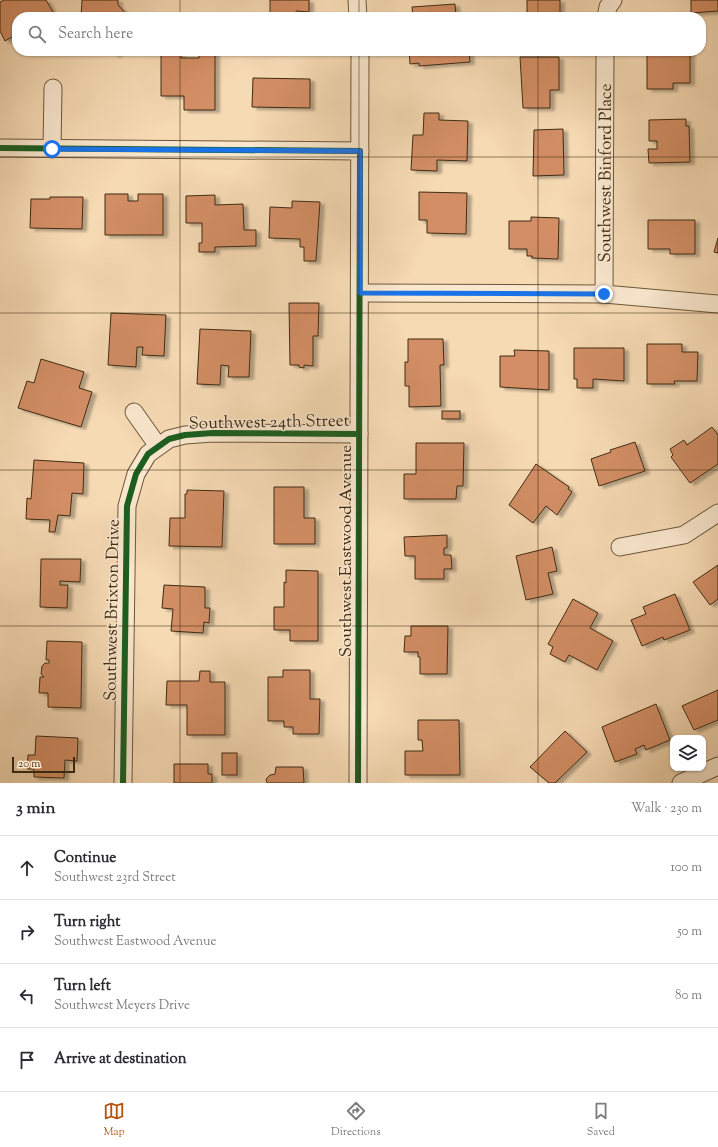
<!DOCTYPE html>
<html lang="en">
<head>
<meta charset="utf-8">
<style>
  body { margin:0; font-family:"Sorts Mill Goudy",serif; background:#f2f2f3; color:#2b2b33 }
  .controls { position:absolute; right:12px; bottom:12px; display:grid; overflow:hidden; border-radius:8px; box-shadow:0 1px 3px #0004 }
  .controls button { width:36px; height:36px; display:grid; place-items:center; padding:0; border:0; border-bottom:1px solid #e1e1e2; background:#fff; color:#2b2b33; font:20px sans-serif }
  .scale { position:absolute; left:12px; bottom:10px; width:63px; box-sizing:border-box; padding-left:4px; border:2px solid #3f2b12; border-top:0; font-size:11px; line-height:14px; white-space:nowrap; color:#3f2b12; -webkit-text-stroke:3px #f9e7ce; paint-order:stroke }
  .stop { position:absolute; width:12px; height:12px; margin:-9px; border:3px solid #1a73e8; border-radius:50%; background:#fff }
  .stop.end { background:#1a73e8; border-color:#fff; box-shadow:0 1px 4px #0008 }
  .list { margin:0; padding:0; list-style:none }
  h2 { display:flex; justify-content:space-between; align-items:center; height:52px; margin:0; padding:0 16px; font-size:17px }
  h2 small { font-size:13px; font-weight:400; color:#7c7c81 }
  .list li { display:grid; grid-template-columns:26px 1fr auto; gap:12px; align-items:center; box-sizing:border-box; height:64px; padding:0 16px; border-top:1px solid #e1e1e2 }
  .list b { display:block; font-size:15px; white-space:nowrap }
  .list p { margin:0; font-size:13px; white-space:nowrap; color:#7c7c81 }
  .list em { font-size:13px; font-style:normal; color:#7c7c81 }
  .icon { flex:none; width:22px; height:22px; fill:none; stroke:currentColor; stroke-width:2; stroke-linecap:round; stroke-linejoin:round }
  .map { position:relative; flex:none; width:718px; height:783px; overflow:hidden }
  .search { position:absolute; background:#fff; box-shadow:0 1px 3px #0004; left:12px; right:12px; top:12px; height:44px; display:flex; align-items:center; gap:10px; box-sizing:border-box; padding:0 14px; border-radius:16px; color:#7c7c81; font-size:15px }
  .sheet { height:308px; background:#fff }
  nav { display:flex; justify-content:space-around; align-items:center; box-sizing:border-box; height:56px; border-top:1px solid #e1e1e2; background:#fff; font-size:11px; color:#7c7c81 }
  nav a { display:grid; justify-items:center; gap:2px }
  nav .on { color:#b45309 }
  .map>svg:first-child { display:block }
  .building { fill:#d38e65; stroke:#3f2b12; filter:url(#shadow) }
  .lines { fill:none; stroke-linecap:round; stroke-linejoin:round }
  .minor-casing { stroke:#6d573a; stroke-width:19 }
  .minor { stroke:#f9e7ce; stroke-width:17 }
  .cycleway-casing { stroke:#f9e7ce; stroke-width:8 }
  .cycleway { stroke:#1b5e20; stroke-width:6 }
  .route { stroke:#1a73e8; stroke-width:5 }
  .grid { fill:none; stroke:#3f2b12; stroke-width:1; stroke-opacity:0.55 }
  .labels { text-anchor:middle; stroke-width:3; stroke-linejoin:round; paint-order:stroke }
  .street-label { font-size:17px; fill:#3f2b12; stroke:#f9e7ce }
</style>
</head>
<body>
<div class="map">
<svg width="718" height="783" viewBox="0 0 718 783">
  <defs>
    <filter id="shadow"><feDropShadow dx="4.5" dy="2.5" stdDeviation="1" flood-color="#0004"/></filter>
  </defs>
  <rect width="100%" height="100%" fill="#f6dab4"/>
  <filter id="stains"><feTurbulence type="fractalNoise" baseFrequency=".005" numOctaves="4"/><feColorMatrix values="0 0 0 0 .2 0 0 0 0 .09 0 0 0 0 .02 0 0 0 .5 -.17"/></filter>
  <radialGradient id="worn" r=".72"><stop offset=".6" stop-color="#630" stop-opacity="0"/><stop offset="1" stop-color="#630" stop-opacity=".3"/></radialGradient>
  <g class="building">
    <polygon points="4,0 46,0 54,14 49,17 17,17 17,34 5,41 0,31 0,2"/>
    <polygon points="82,0 118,0 118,5 129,17 81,17"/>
    <polygon points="270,0 309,0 309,12 296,11 296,17 270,17"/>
    <rect x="527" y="0" width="33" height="17"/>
    <polygon points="691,0 718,0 718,11 691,13"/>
    <polygon points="455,4 456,17 413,17 412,7"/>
    <polygon points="111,51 120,51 115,55"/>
    <polygon points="199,51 215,51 215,110 184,110 184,96 161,96 161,53 181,54 181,58 199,58"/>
    <polygon points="409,51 469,51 470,62 419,66 419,63 410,64"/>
    <polygon points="660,51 690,51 690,83 673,83 673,89 647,89 647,52"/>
    <polygon points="520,57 559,57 559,90 550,90 550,108 523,108"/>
    <polygon points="253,78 310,79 310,108 252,107"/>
    <polygon points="424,113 439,113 439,120 468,121 467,161 437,160 437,171 411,170 413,135 423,135"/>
    <polygon points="686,119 686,126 689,126 690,162 649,163 648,149 657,149 657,141 649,141 649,120"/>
    <polygon points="563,129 564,175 533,176 534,130"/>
    <polygon points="419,192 467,193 466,234 427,233 427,220 419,220"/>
    <polygon points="105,194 128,194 128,201 138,201 138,194 163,194 163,235 105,235"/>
    <polygon points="215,195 215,205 243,204 244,230 256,230 256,246 215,247 215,252 199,252 199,243 202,243 202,223 186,223 186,196"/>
    <polygon points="50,197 83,197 82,229 30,228 31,199 50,199"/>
    <polygon points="292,201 320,202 316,261 304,261 304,247 300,247 300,239 269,238 270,207 292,208"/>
    <polygon points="531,217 559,218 558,259 532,258 532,256 527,256 527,249 509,249 509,221 531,221"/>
    <polygon points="648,220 695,220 695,254 670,254 670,249 648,249"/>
    <polygon points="718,238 718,253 714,252"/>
    <polygon points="289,303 319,303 318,336 313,336 313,366 304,365 304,368 299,367 299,365 290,365"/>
    <polygon points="111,313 166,315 164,356 142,355 143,347 137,347 136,367 108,365"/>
    <polygon points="200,329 251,331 249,377 228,377 229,366 221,365 220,385 197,384"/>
    <polygon points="408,339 443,339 444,365 440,365 441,406 409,407 409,386 405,386 405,362 408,362"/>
    <polygon points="647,344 682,344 682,352 698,352 697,381 674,381 675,384 647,384"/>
    <polygon points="574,348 624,348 624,381 593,379 593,388 577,388 577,379 574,379"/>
    <polygon points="514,350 549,351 549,390 500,387 500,356 515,356"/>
    <polygon points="41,359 84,372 79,388 92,392 81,427 18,408 27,381 34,383"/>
    <rect x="442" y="411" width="18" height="8"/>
    <polygon points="712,427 718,435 718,464 690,483 671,457 673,455 670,449 684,440 687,445"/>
    <polygon points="635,442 645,471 599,486 591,459 611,452 610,450"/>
    <polygon points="416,443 464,443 463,486 457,486 456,499 404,499 404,474 416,474"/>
    <polygon points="34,460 84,463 83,494 72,493 70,516 58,515 55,532 49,532 50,520 26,519 27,498 31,499"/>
    <polygon points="536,464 569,487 568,489 572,492 557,515 546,506 533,523 509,505"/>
    <polygon points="274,487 304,487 304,518 315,518 315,544 274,544"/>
    <polygon points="187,490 224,491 222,547 169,546 170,518 185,518 185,494 187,494"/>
    <polygon points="447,535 447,548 444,548 444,555 451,555 452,569 444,569 444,579 415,579 415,556 405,556 404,537"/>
    <polygon points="552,547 557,571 548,573 553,594 526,600 516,556"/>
    <polygon points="41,559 81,559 80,582 60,581 60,585 68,585 67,608 40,607"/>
    <polygon points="718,565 718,599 710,605 693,582"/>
    <polygon points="286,570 318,571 318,641 290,641 290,630 274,630 274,607 284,607 284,582 286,583"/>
    <polygon points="164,585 205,587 205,608 210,608 209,623 204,622 203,633 171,631 173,609 162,608"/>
    <polygon points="675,594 690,630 664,640 663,637 642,646 631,620 646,614 643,607"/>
    <polygon points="573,599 598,613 590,628 613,641 597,670 569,655 565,662 550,654 553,647 548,644"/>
    <polygon points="411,626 448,626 447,674 420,674 420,657 418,657 418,652 404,652 405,636 411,636"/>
    <polygon points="47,641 82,642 81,708 48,707 48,693 39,693 40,677 44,677 41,674 42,666 45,663 49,663 49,660 46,660"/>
    <polygon points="283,670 310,670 310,699 320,699 319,734 293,734 293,727 284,727 284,721 268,721 268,677 283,677"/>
    <polygon points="200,671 210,671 210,682 225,682 225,735 187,735 187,705 166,705 167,681 199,681"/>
    <polygon points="718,690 718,720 694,730 682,706"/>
    <polygon points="656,704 670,740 646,750 644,745 635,749 637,754 615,762 602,727"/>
    <polygon points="418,720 459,720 460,775 405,775 405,751 423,751 422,740 418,740"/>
    <polygon points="565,731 587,752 555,783 549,783 530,767"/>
    <polygon points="36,736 78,738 77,761 65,760 64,778 34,777 34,769 27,769 28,755 35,755"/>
    <rect x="222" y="753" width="15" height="22"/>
    <polygon points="174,764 208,764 208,774 212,774 212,783 174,783"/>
    <polygon points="276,767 303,767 304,783 267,783 266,779 270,775 275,774"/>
  </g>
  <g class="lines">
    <defs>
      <g id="minor">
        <polyline points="357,0 358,17"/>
        <polyline points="606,17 608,7 613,0"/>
        <polyline points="0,148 360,151"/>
        <polyline points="52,149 53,88"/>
        <polyline points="360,293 604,294 718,304"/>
        <path id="s1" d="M604,294L605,51"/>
        <polyline points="134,412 158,446"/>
        <polyline points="620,547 684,535 718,513"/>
        <polyline points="123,783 127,506 136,474 148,454 169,439 185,435 213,433 359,434"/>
        <polyline points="358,783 360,51"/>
        <polyline points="681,783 718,766"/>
      </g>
    </defs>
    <use href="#minor" class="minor-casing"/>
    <use href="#minor" class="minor"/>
    <defs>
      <g id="cycleway">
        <polyline points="0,148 360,151 358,783"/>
        <polyline points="123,783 127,506 136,474 148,454 169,439 185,435 213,433 359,434"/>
      </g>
    </defs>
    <use href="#cycleway" class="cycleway-casing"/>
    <use href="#cycleway" class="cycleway"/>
  </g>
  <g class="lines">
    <polyline class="route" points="52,149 360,151 360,293 604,294"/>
  </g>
  <path class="grid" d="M180,0V17M359,0V17M538,0V17M180,51V783M359,51V783M538,51V783M0,157H718M0,313H718M0,470H718M0,626H718"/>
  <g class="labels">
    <g class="street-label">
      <text dy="6" stroke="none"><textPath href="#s1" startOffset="121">Southwest Binford Place</textPath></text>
      <text transform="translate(269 421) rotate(-1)" y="6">Southwest 24th Street</text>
      <text transform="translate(345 551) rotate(-90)" y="6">Southwest Eastwood Avenue</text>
      <text transform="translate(111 610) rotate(-89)" y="6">Southwest Brixton Drive</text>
    </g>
  </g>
  <rect width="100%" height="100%" filter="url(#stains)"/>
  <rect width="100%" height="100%" fill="url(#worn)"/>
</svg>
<div class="controls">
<button><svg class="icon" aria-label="layers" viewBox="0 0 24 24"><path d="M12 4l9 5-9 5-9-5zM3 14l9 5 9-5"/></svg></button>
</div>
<div class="scale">20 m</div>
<div class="stop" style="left:52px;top:149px"></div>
<div class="stop end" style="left:604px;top:294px"></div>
<div class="search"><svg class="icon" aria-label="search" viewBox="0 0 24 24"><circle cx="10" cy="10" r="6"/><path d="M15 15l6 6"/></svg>Search here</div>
</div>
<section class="sheet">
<h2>3 min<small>Walk · 230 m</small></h2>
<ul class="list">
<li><svg class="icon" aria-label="ahead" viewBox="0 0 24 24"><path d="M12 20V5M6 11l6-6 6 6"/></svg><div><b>Continue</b><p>Southwest 23rd Street</p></div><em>100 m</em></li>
<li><svg class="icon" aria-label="right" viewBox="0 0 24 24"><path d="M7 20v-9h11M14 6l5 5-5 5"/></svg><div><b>Turn right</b><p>Southwest Eastwood Avenue</p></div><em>50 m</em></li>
<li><svg class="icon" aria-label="left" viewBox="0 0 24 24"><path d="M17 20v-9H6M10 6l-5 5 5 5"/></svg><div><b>Turn left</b><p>Southwest Meyers Drive</p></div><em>80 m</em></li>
<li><svg class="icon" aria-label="arrive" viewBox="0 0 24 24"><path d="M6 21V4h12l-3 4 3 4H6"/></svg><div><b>Arrive at destination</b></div></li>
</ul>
</section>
<nav>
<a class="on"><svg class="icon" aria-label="map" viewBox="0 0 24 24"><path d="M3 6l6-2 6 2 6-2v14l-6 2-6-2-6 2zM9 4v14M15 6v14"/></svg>Map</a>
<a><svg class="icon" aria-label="directions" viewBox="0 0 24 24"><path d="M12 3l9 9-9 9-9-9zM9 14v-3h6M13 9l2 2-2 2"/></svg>Directions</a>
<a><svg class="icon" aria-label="saved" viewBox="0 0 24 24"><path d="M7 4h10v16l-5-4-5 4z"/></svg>Saved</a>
</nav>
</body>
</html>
